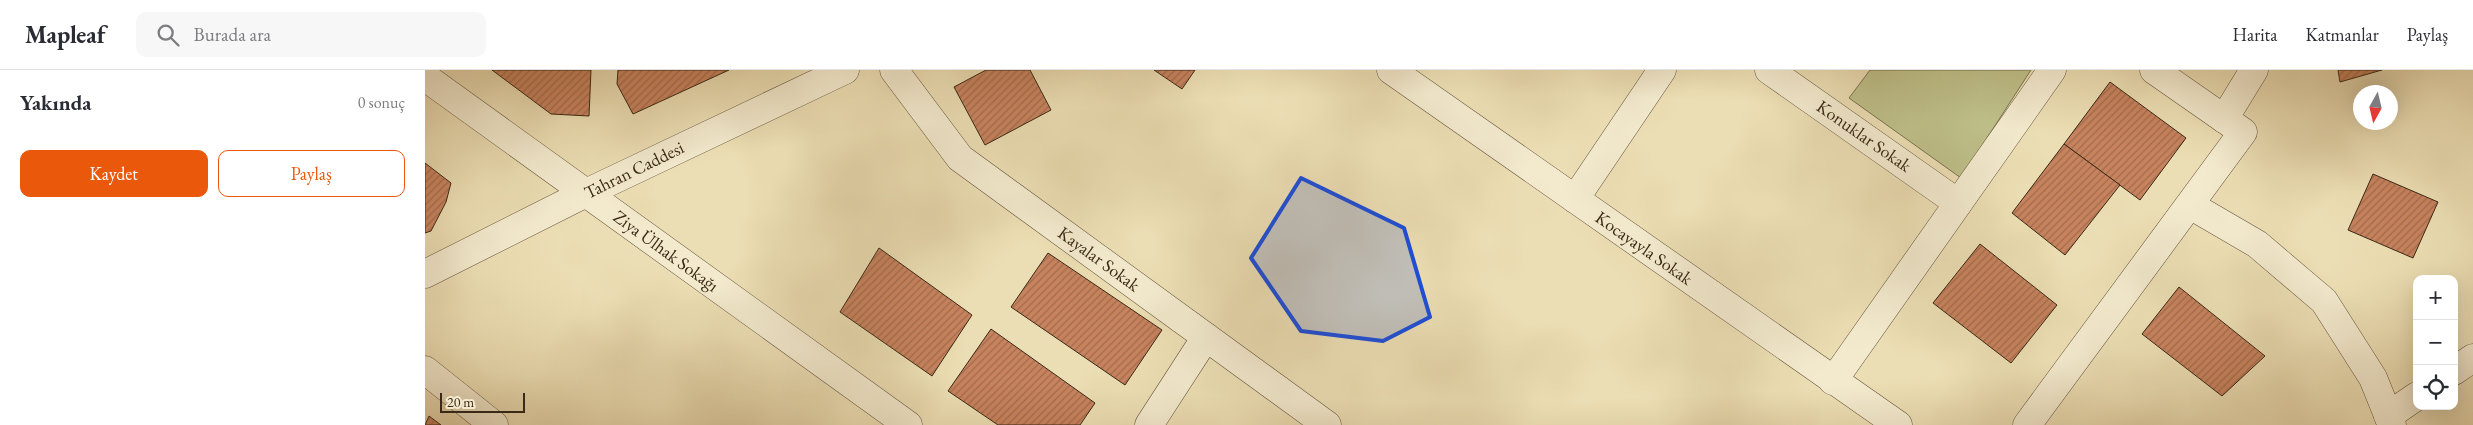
<!DOCTYPE html>
<html lang="tr">
<head>
<meta charset="utf-8">
<style>
  body { margin:0; font-family:"EB Garamond",serif; background:#f7f7f7; color:#2b2b33 }
  .controls { position:absolute; right:15px; bottom:15px; display:grid; overflow:hidden; border-radius:10px; box-shadow:0 5px 20px #0002 }
  .controls button { width:45px; height:45px; display:grid; place-items:center; padding:0; border:0; border-bottom:1px solid #e1e1e2; background:#fff; color:#2b2b33; font:25px sans-serif }
  .compass { position:absolute; left:1928px; top:15px; width:45px; height:45px; border-radius:50%; background:#fff; box-shadow:0 5px 20px #0002; rotate:188deg }
  .scale { position:absolute; left:15px; bottom:12px; width:85px; box-sizing:border-box; padding-left:5px; border:2px solid #3a2916; border-top:0; font-size:14px; line-height:18px; white-space:nowrap; color:#3a2916; -webkit-text-stroke:4px #f3eace; paint-order:stroke }
  .list { margin:0; padding:0; list-style:none }
  h2 { display:flex; justify-content:space-between; align-items:center; height:65px; margin:0; padding:0 20px; font-size:21px }
  h2 small { font-size:16px; font-weight:400; color:#7c7c81 }
  .actions { display:flex; gap:10px; padding:15px 20px }
  .actions a { flex:1; padding:11px 0; border:1px solid #ea580c; border-radius:10px; text-align:center; font-size:18px; color:#ea580c }
  .actions .main { background:#ea580c; color:#fff }
  .icon { flex:none; width:28px; height:28px; fill:none; stroke:currentColor; stroke-width:2; stroke-linecap:round; stroke-linejoin:round }
  .map { position:relative; flex:none; width:2048px; height:355px; overflow:hidden }
  header { display:flex; align-items:center; gap:30px; box-sizing:border-box; height:70px; padding:0 25px; background:#fff; border-bottom:1px solid #e1e1e2 }
  header strong { font-size:24px }
  nav { display:flex; gap:28px; margin-inline-start:auto; font-size:18px }
  .search { width:350px; height:45px; background:#f7f7f7; display:flex; align-items:center; gap:12px; box-sizing:border-box; padding:0 18px; border-radius:10px; color:#7c7c81; font-size:19px }
  main { display:flex }
  aside { flex:1; background:#fff }
  .map>svg:first-child { display:block }
  .park { fill:#bebf89; stroke:#7c7450 }
  .building { fill:url(#building-hatch); stroke:#3a2916 }
  .lines { fill:none; stroke-linecap:round; stroke-linejoin:round }
  .minor-casing { stroke:#66563e; stroke-width:29 }
  .tertiary-casing { stroke:#66563e; stroke-width:29 }
  .minor { stroke:#f3eace; stroke-width:28 }
  .tertiary { stroke:#f3eace; stroke-width:28 }
  .marked { fill:#1d4ed8; fill-opacity:0.2; stroke:#1d4ed8; stroke-width:4; stroke-linejoin:round }
  .labels { text-anchor:middle; stroke-width:4; stroke-linejoin:round; paint-order:stroke }
  .street-label { font-size:18px; fill:#3a2916; stroke:#f3eace }
</style>
</head>
<body>
<header>
<strong>Mapleaf</strong>
<div class="search"><svg class="icon" aria-label="search" viewBox="0 0 24 24"><circle cx="10" cy="10" r="6"/><path d="M15 15l6 6"/></svg>Burada ara</div>
<nav><a>Harita</a><a>Katmanlar</a><a>Paylaş</a></nav>
</header>
<main>
<aside>
<h2>Yakında<small>0 sonuç</small></h2>
<ul class="list">
</ul>
<div class="actions"><a class="main">Kaydet</a><a>Paylaş</a></div>
</aside>
<div class="map">
<svg width="2048" height="355" viewBox="0 0 2048 355">
  <defs>
    <pattern id="building-hatch" width="6" height="6" patternUnits="userSpaceOnUse" patternTransform="scale(1.25)"><rect width="6" height="6" fill="#c7835e"/><path d="M-1 1l2-2M0 6l6-6M5 7l2-2" fill="none" stroke="#a36b4d"/></pattern>
  </defs>
  <rect width="100%" height="100%" fill="#ecdeb4"/>
  <filter id="stains"><feTurbulence type="fractalNoise" baseFrequency=".004" numOctaves="4"/><feColorMatrix values="0 0 0 0 .2 0 0 0 0 .09 0 0 0 0 .02 0 0 0 .5 -.17"/></filter>
  <radialGradient id="worn" r=".72"><stop offset=".6" stop-color="#630" stop-opacity="0"/><stop offset="1" stop-color="#630" stop-opacity=".3"/></radialGradient>
  <polygon class="park" points="1445,0 1606,0 1536,108 1424,28"/>
  <g class="building">
    <polygon points="67,0 166,0 164,46 126,44"/>
    <polygon points="193,0 304,0 208,44 192,14"/>
    <polygon points="561,0 605,0 626,40 560,75 529,17"/>
    <polygon points="729,0 770,0 757,19"/>
    <polygon points="1913,0 1957,0 1915,12"/>
    <polygon points="1685,12 1761,68 1715,130 1639,74"/>
    <polygon points="1639,74 1695,115 1640,185 1587,143"/>
    <polygon points="0,93 26,113 21,132 6,161 0,163"/>
    <polygon points="1948,104 2013,132 1988,188 1923,160"/>
    <polygon points="1555,174 1632,235 1586,293 1508,233"/>
    <polygon points="454,178 547,245 507,306 415,242"/>
    <polygon points="623,183 737,260 700,315 586,237"/>
    <polygon points="1754,217 1840,286 1797,326 1717,264"/>
    <polygon points="566,259 670,333 655,355 573,355 523,321"/>
    <polygon points="4,346 16,355 0,355"/>
  </g>
  <g class="lines">
    <defs>
      <g id="minor">
        <polyline points="469,0 535,88 902,355"/>
        <polyline points="966,0 1473,355"/>
        <polyline points="1344,0 1533,133"/>
        <polyline points="1799,49 1829,0"/>
        <polyline points="1150,129 1237,0"/>
        <polyline points="1765,135 1832,174 1899,231 1948,308 1967,355"/>
        <polyline points="0,300 69,355"/>
        <polyline points="2029,301 2048,288"/>
        <polyline points="1408,311 1627,0"/>
        <polyline points="1963,346 1992,326"/>
        <polyline points="724,355 781,267"/>
        <polyline points="1602,355 1818,62 1729,0"/>
      </g>
      <g id="tertiary">
        <polyline points="0,7 483,355"/>
        <polyline points="0,204 161,123 420,0"/>
      </g>
    </defs>
    <use href="#minor" class="minor-casing"/>
    <use href="#tertiary" class="tertiary-casing"/>
    <use href="#minor" class="minor"/>
    <use href="#tertiary" class="tertiary"/>
  </g>
  <path class="marked" d="M876,108L979,158L1005,247L958,271L876,261L826,188Z"/>
  <g class="labels">
    <g class="street-label">
      <text transform="translate(1439 66) rotate(35)" y="6">Konuklar Sokak</text>
      <text transform="translate(209 100) rotate(-26)" y="6">Tahran Caddesi</text>
      <text transform="translate(1219 178) rotate(35)" y="6">Kocayayla Sokak</text>
      <text transform="translate(241 181) rotate(36)" y="6">Ziya Ülhak Sokağı</text>
      <text transform="translate(674 189) rotate(36)" y="6">Kayalar Sokak</text>
    </g>
  </g>
  <rect width="100%" height="100%" filter="url(#stains)"/>
  <rect width="100%" height="100%" fill="url(#worn)"/>
</svg>
<div class="controls">
<button>+</button>
<button>−</button>
<button><svg class="icon" aria-label="locate" viewBox="0 0 24 24"><circle cx="12" cy="12" r="6"/><path d="M12 2v4M12 18v4M2 12h4M18 12h4"/></svg></button>
</div>
<svg class="compass" viewBox="-18 -18 36 36"><path d="M0-13l5 13h-10z" fill="#e53935"/><path d="M0 13l5-13h-10z" fill="#7c7c81"/></svg>
<div class="scale">20 m</div>
</div>
</main>
</body>
</html>
